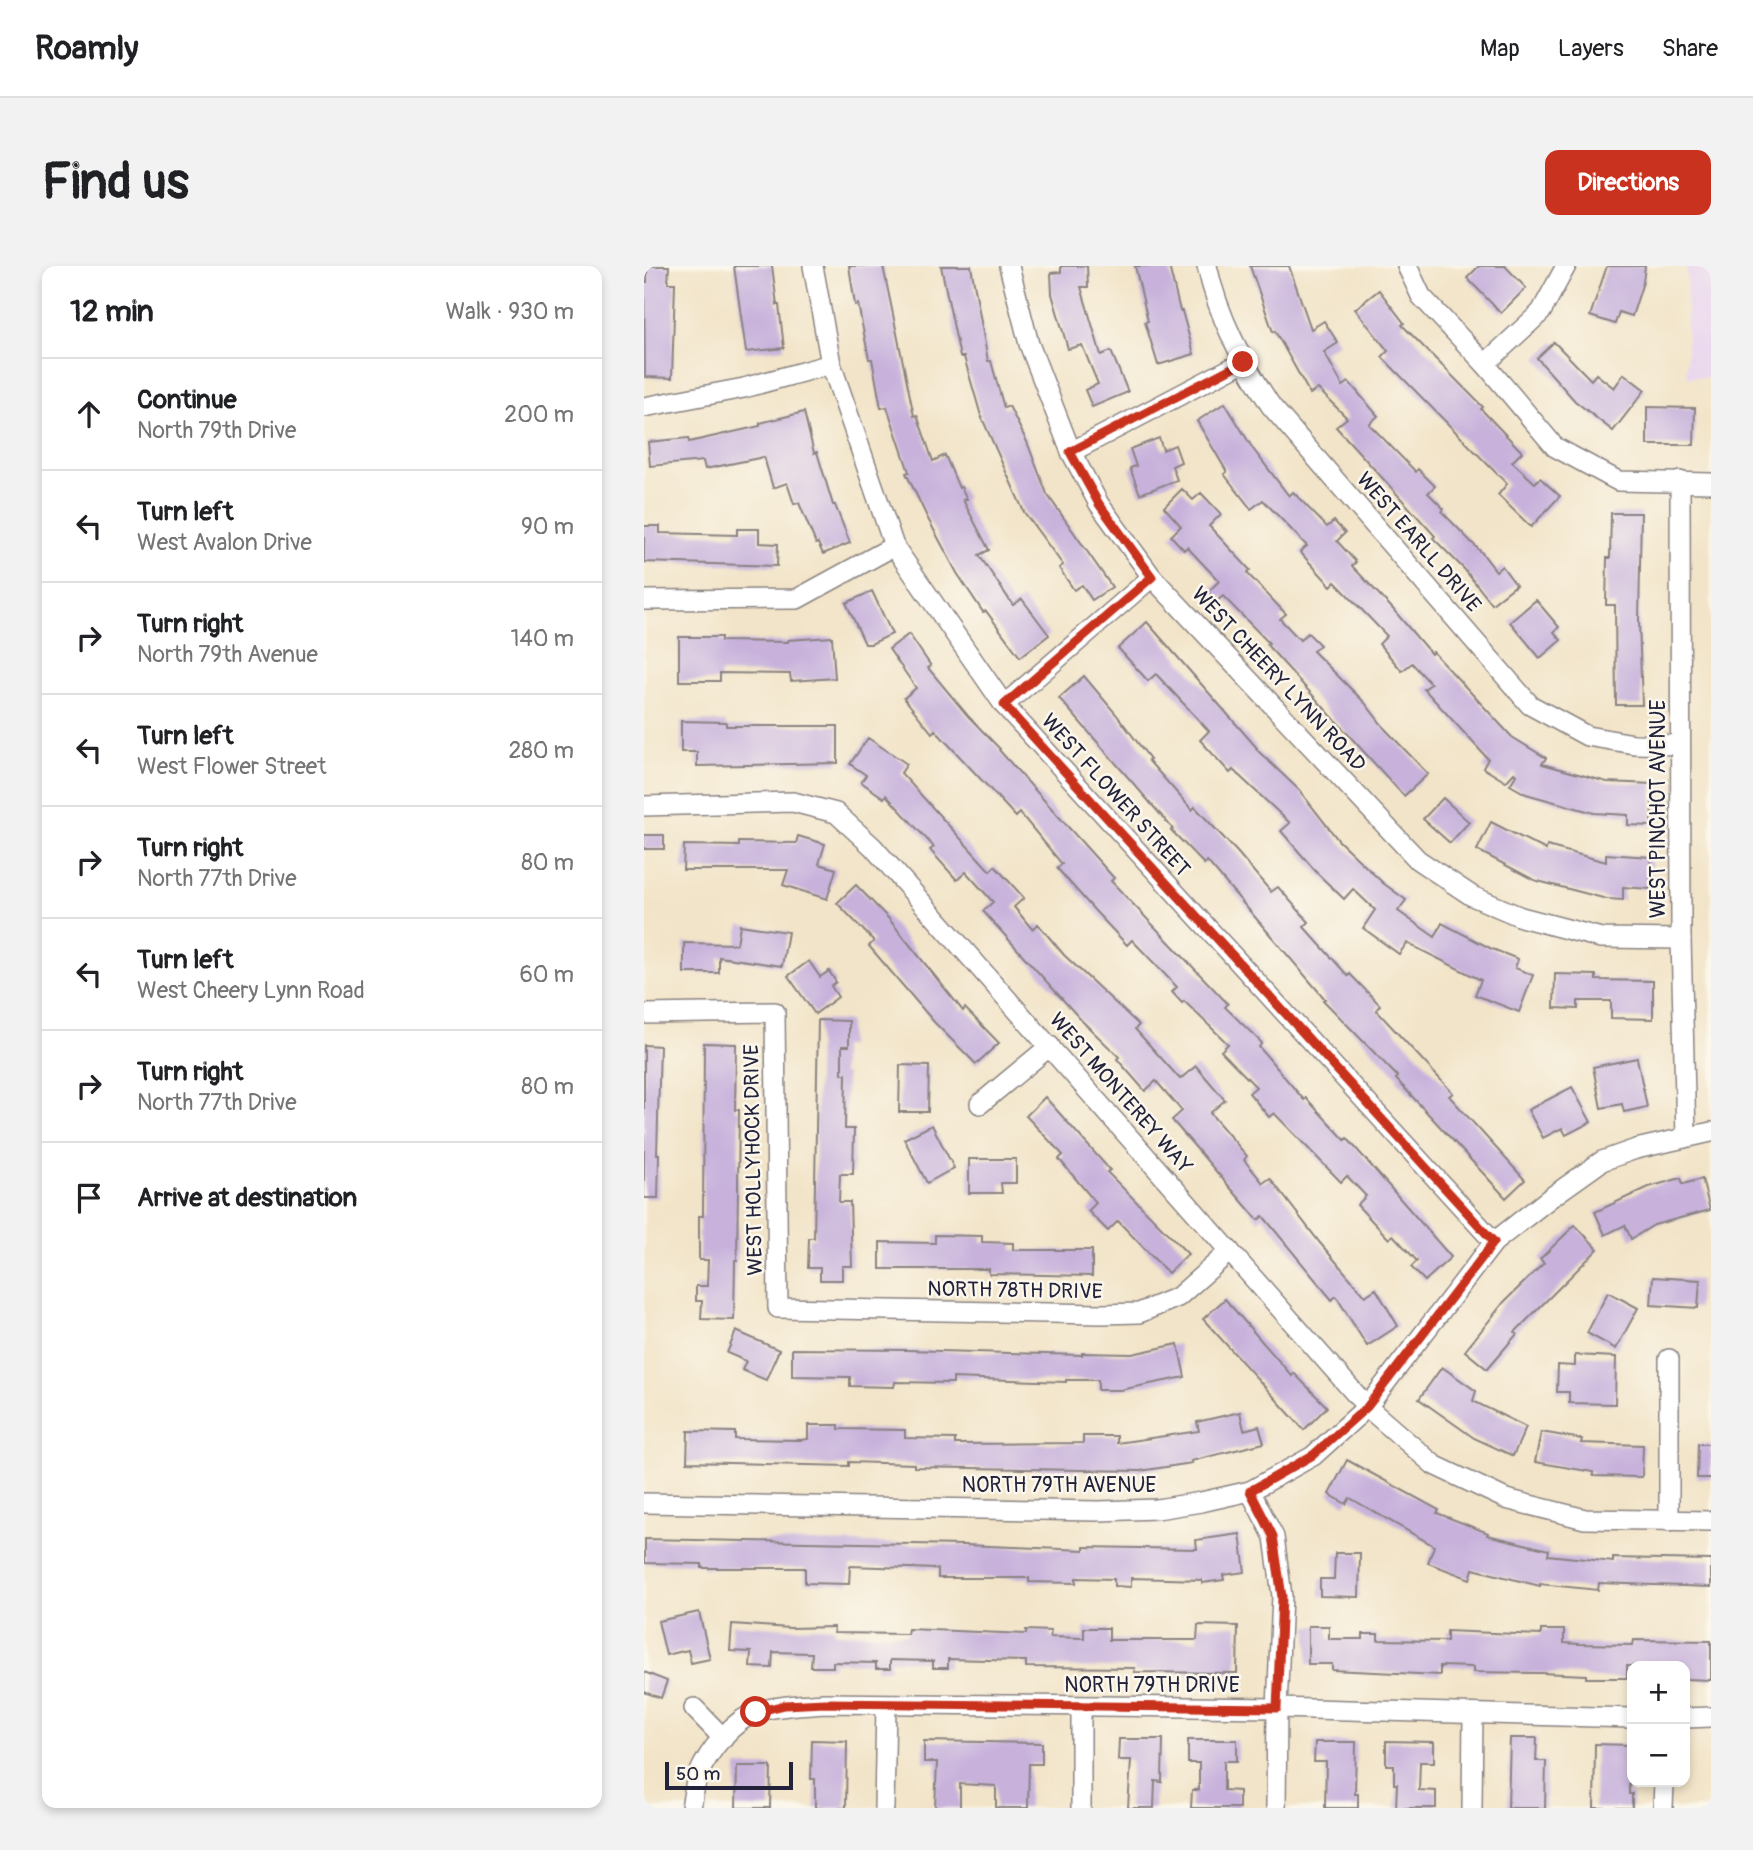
<!DOCTYPE html>
<html lang="en">
<head>
<meta charset="utf-8">
<style>
  body { margin:0; font-family:Pangolin,sans-serif; background:#f2f2f2; color:#202124 }
  .controls { position:absolute; right:21px; bottom:21px; display:grid; overflow:hidden; border-radius:14px; box-shadow:0 4px 10px #0003 }
  .controls button { width:63px; height:63px; display:grid; place-items:center; padding:0; border:0; border-bottom:2px solid #e0e0e0; background:#fff; color:#202124; font:35px sans-serif }
  .scale { position:absolute; left:21px; bottom:18px; width:128px; box-sizing:border-box; padding-left:7px; border:4px solid #22223b; border-top:0; font-size:19px; line-height:24px; white-space:nowrap; color:#22223b; -webkit-text-stroke:5px #fbf7ec; paint-order:stroke }
  .stop { position:absolute; width:21px; height:21px; margin:-16px; border:5px solid #c8321e; border-radius:50%; background:#fff }
  .stop.end { background:#c8321e; border-color:#fff; box-shadow:0 2px 7px #0008 }
  .list { margin:0; padding:0; list-style:none }
  h2 { display:flex; justify-content:space-between; align-items:center; height:91px; margin:0; padding:0 28px; font-size:30px }
  h2 small { font-size:23px; font-weight:400; color:#757577 }
  .list li { display:grid; grid-template-columns:46px 1fr auto; gap:21px; align-items:center; box-sizing:border-box; height:112px; padding:0 28px; border-top:2px solid #e0e0e0 }
  .list b { display:block; font-size:26px; white-space:nowrap }
  .list p { margin:0; font-size:23px; white-space:nowrap; color:#757577 }
  .list em { font-size:23px; font-style:normal; color:#757577 }
  .icon { flex:none; width:38px; height:38px; fill:none; stroke:currentColor; stroke-width:2; stroke-linecap:round; stroke-linejoin:round }
  .map { position:relative; flex:none; width:1067px; height:1542px; overflow:hidden; border-radius:14px }
  header { display:flex; align-items:center; gap:42px; box-sizing:border-box; height:98px; padding:0 35px; background:#fff; border-bottom:2px solid #e0e0e0 }
  header strong { font-size:33px }
  nav { display:flex; gap:38px; margin-inline-start:auto; font-size:24px }
  .intro { display:flex; align-items:center; justify-content:space-between; box-sizing:border-box; height:168px; padding:0 42px }
  h1 { margin:0; font-size:49px }
  .button { padding:18px 32px; border-radius:14px; background:#c8321e; color:#fff; font-size:24px; font-weight:700 }
  main { display:flex; gap:42px; padding:0 42px }
  aside { flex:1; background:#fff; border-radius:14px; box-shadow:0 4px 10px #0003 }
  .map>svg:first-child { display:block }
  .built { fill:#e7d2ef }
  .building { fill:#c8b2dc }
  .lines { fill:none; stroke-linecap:round; stroke-linejoin:round }
  .minor-casing { stroke:#8a8382; stroke-width:22 }
  .minor { stroke:#fff; stroke-width:19 }
  .route { stroke:#c8321e; stroke-width:9 }
  .labels { text-anchor:middle; stroke-width:5; stroke-linejoin:round; paint-order:stroke }
  .street-label { font-size:21px; fill:#22223b; stroke:#fbf7ec }
</style>
</head>
<body>
<header>
<strong>Roamly</strong>
<nav><a>Map</a><a>Layers</a><a>Share</a></nav>
</header>
<div class="intro"><h1>Find us</h1><a class="button">Directions</a></div>
<main>
<aside>
<h2>12 min<small>Walk · 930 m</small></h2>
<ul class="list">
<li><svg class="icon" aria-label="ahead" viewBox="0 0 24 24"><path d="M12 20V5M6 11l6-6 6 6"/></svg><div><b>Continue</b><p>North 79th Drive</p></div><em>200 m</em></li>
<li><svg class="icon" aria-label="left" viewBox="0 0 24 24"><path d="M17 20v-9H6M10 6l-5 5 5 5"/></svg><div><b>Turn left</b><p>West Avalon Drive</p></div><em>90 m</em></li>
<li><svg class="icon" aria-label="right" viewBox="0 0 24 24"><path d="M7 20v-9h11M14 6l5 5-5 5"/></svg><div><b>Turn right</b><p>North 79th Avenue</p></div><em>140 m</em></li>
<li><svg class="icon" aria-label="left" viewBox="0 0 24 24"><path d="M17 20v-9H6M10 6l-5 5 5 5"/></svg><div><b>Turn left</b><p>West Flower Street</p></div><em>280 m</em></li>
<li><svg class="icon" aria-label="right" viewBox="0 0 24 24"><path d="M7 20v-9h11M14 6l5 5-5 5"/></svg><div><b>Turn right</b><p>North 77th Drive</p></div><em>80 m</em></li>
<li><svg class="icon" aria-label="left" viewBox="0 0 24 24"><path d="M17 20v-9H6M10 6l-5 5 5 5"/></svg><div><b>Turn left</b><p>West Cheery Lynn Road</p></div><em>60 m</em></li>
<li><svg class="icon" aria-label="right" viewBox="0 0 24 24"><path d="M7 20v-9h11M14 6l5 5-5 5"/></svg><div><b>Turn right</b><p>North 77th Drive</p></div><em>80 m</em></li>
<li><svg class="icon" aria-label="arrive" viewBox="0 0 24 24"><path d="M6 21V4h12l-3 4 3 4H6"/></svg><div><b>Arrive at destination</b></div></li>
</ul>
</aside>
<div class="map">
<svg width="1067" height="1542" viewBox="0 0 1067 1542">
  <rect width="100%" height="100%" fill="#fbf7ec"/>
  <filter id="ink" filterUnits="userSpaceOnUse"><feTurbulence type="fractalNoise" baseFrequency=".0143" numOctaves="2"/><feDisplacementMap in="SourceGraphic" scale="14" xChannelSelector="R" yChannelSelector="G"/><feConvolveMatrix kernelMatrix="1 2 1 2 8 2 1 2 1" color-interpolation-filters="sRGB"/></filter>
  <filter id="wash" filterUnits="userSpaceOnUse"><feTurbulence type="fractalNoise" baseFrequency=".00686" numOctaves="4" result="noise"/><feDisplacementMap in="SourceGraphic" scale="28" xChannelSelector="R" yChannelSelector="G"/><feGaussianBlur stdDeviation="1.57" result="paint"/><feColorMatrix in="noise" values="0 0 0 0 0 0 0 0 0 0 0 0 0 0 0 0 0 1.4 0 .05"/><feComposite in="paint" operator="in"/></filter>
  <g filter="url(#wash)">
    <rect width="100%" height="100%" fill="#f2e4c8"/>
    <rect class="built" x="1043" y="0" width="24" height="111"/>
    <g id="blocks">
      <g class="building">
        <polygon points="3,0 25,0 24,17 31,17 28,112 1,111 0,16 3,16"/>
        <polygon points="90,0 128,0 133,39 135,39 140,82 102,86"/>
        <polygon points="205,0 239,0 270,150 273,149 289,195 301,189 315,222 317,221 323,233 319,234 345,284 335,289 369,339 378,333 405,369 376,391 342,345 339,346 313,307 283,251 262,207 265,206 243,141 237,142 228,93 225,93 214,38 211,39"/>
        <polygon points="297,0 327,0 344,95 347,95 360,142 365,140 383,176 403,228 468,321 448,334 438,319 430,324 415,302 419,299 380,246 337,150 320,91 316,91"/>
        <polygon points="417,0 443,0 444,21 437,21 457,89 467,85 484,126 448,141 441,124 454,118 438,79 424,83 408,28 407,7 417,6"/>
        <polygon points="491,0 525,0 536,45 538,45 550,88 514,99 501,56 504,55"/>
        <polygon points="606,0 645,0 667,63 680,55 694,77 680,86 699,120 705,116 734,150 725,158 772,206 774,203 791,220 784,227 800,243 798,246 838,287 852,305 858,300 872,319 848,338 820,303 789,272 791,270 692,161 703,152 674,123 666,128 631,65 629,66"/>
        <polygon points="835,0 861,0 882,22 857,47 823,12"/>
        <polygon points="963,0 1001,0 999,16 988,50 975,46 971,58 946,50"/>
        <polygon points="735,24 760,57 758,59 839,141 837,143 878,186 868,196 891,217 896,212 916,230 887,261 854,229 863,218 738,91 744,85 711,43"/>
        <polygon points="910,76 947,114 952,108 970,122 980,108 1001,124 969,165 931,135 893,92"/>
        <polygon points="581,137 609,183 645,230 649,226 683,261 690,255 701,267 693,275 712,296 708,300 748,342 787,388 789,386 868,471 902,492 898,498 963,516 1009,518 1007,560 984,559 984,549 950,547 882,528 866,519 872,509 870,507 862,516 839,502 844,493 780,423 787,418 768,397 758,405 735,378 743,370 691,316 687,320 656,286 663,280 619,234 607,243 580,208 583,206 553,155"/>
        <polygon points="1003,141 1051,142 1050,179 1003,179"/>
        <polygon points="160,146 170,187 173,186 189,239 191,239 206,277 179,288 174,277 172,278 155,237 150,238 143,217 129,222 120,191 61,203 59,195 6,200 4,176 44,172 45,176 116,160 116,157"/>
        <polygon points="515,172 519,184 531,179 537,196 528,200 533,214 496,228 486,202 492,200 486,183"/>
        <polygon points="538,223 549,234 557,227 577,248 565,260 606,304 603,307 642,348 636,353 656,374 664,367 676,379 669,385 721,437 742,464 784,508 760,530 623,379 625,377 579,330 573,335 564,326 575,315 543,281 540,284 527,270 537,260 520,241"/>
        <polygon points="967,247 997,247 995,355 998,439 972,439 971,339 962,339 963,292 966,292"/>
        <polygon points="0,260 16,260 16,267 93,269 93,263 115,263 115,277 134,278 133,300 0,296"/>
        <polygon points="228,325 248,368 227,378 221,378 202,337"/>
        <polygon points="892,334 915,361 910,366 917,374 896,392 866,356"/>
        <polygon points="503,356 613,482 612,483 655,524 695,575 739,617 762,634 754,645 791,671 798,657 846,682 874,693 871,702 889,709 875,746 831,729 837,714 763,677 755,688 719,662 731,644 709,623 700,633 674,608 637,565 646,557 589,504 586,507 556,474 565,465 512,408 504,415 474,382"/>
        <polygon points="265,368 287,400 284,402 324,450 356,483 355,484 470,612 467,615 584,738 581,741 618,777 615,781 660,834 662,832 701,874 703,872 807,991 781,1015 767,1001 773,995 749,969 745,973 713,939 722,930 703,910 697,916 630,847 625,851 605,827 612,821 577,785 584,778 540,735 538,737 528,726 533,721 488,674 483,679 451,645 413,602 418,598 376,547 372,551 291,464 288,467 260,432 272,422 245,383"/>
        <polygon points="35,371 77,371 77,375 144,376 144,374 188,371 191,412 147,415 146,408 76,407 76,415 35,415"/>
        <polygon points="440,410 472,448 506,493 504,494 548,544 551,541 594,587 627,626 634,621 665,656 660,661 704,710 706,708 736,739 732,744 809,827 805,830 881,914 862,932 752,813 754,811 679,734 681,733 563,595 560,598 527,564 529,563 415,432"/>
        <polygon points="37,455 82,456 82,460 194,460 194,497 53,500 53,486 37,486"/>
        <polygon points="224,472 263,498 257,507 346,605 351,600 380,632 370,641 388,663 394,658 420,689 495,759 491,763 536,813 552,800 581,834 566,847 603,890 600,894 619,917 626,912 676,977 721,1030 732,1023 754,1060 723,1080 692,1030 688,1034 619,950 614,954 528,854 538,845 512,815 501,825 473,793 475,791 438,755 339,645 349,636 322,606 313,614 286,584 290,581 242,529 240,532 217,516 222,509 206,498"/>
        <polygon points="799,532 825,556 806,577 779,553"/>
        <polygon points="847,556 902,584 903,580 962,596 962,588 1007,591 1006,623 979,621 979,634 963,633 890,614 833,584"/>
        <rect x="0" y="569" width="20" height="14"/>
        <polygon points="154,570 181,578 175,598 192,603 183,633 139,619 144,604 39,604 40,579 95,580 95,576 152,577"/>
        <polygon points="212,619 245,653 319,745 321,742 355,777 332,798 290,756 225,680 230,675 193,637"/>
        <polygon points="96,659 144,666 138,700 75,691 75,707 40,707 40,677 93,678"/>
        <polygon points="165,695 176,711 185,705 192,716 187,720 194,731 171,748 144,710"/>
        <polygon points="911,708 952,709 952,714 1009,715 1009,753 967,752 967,735 934,735 934,743 910,742"/>
        <polygon points="174,754 205,755 205,780 198,780 198,808 202,808 201,863 210,863 209,908 196,908 195,936 206,936 208,1000 198,1000 198,1014 176,1014 176,1002 164,1002 165,972 170,972"/>
        <polygon points="60,777 92,778 91,844 95,844 93,994 91,994 90,1054 57,1053 58,1035 52,1035 52,1020 63,1020 64,994 55,994 55,950 59,950"/>
        <polygon points="0,779 16,780 13,888 15,888 14,932 0,932"/>
        <polygon points="993,792 1003,841 980,846 978,838 957,842 949,801"/>
        <polygon points="256,799 285,800 284,846 255,846"/>
        <polygon points="928,821 947,856 922,869 918,862 899,872 884,844"/>
        <polygon points="401,831 466,904 463,906 544,988 524,1007 474,955 464,965 444,945 452,937 415,893 419,889 382,850"/>
        <polygon points="288,859 310,902 283,917 260,873"/>
        <polygon points="325,893 372,893 372,917 357,917 358,927 325,927"/>
        <polygon points="1037,912 1039,918 1058,913 1066,944 1010,959 987,973 981,959 961,969 951,946 1005,921"/>
        <polygon points="931,959 954,983 871,1066 873,1068 843,1103 821,1085 860,1036 900,997 896,993"/>
        <polygon points="291,969 338,970 338,976 369,977 369,984 448,984 448,1010 345,1008 345,1003 236,1003 236,976 291,977"/>
        <polygon points="1009,1011 1056,1014 1054,1042 1007,1039"/>
        <polygon points="964,1026 994,1042 972,1083 943,1067"/>
        <polygon points="581,1033 648,1110 650,1107 683,1141 660,1164 559,1053"/>
        <polygon points="92,1065 135,1084 122,1114 98,1104 102,1095 83,1087"/>
        <polygon points="534,1078 541,1111 476,1124 454,1124 454,1114 422,1114 422,1116 309,1112 309,1117 251,1116 250,1121 206,1120 206,1111 148,1110 148,1083 263,1084 438,1089 438,1087 488,1088"/>
        <polygon points="931,1089 972,1091 971,1138 925,1137 925,1126 913,1126 914,1099 931,1100"/>
        <polygon points="798,1101 832,1125 829,1135 882,1161 869,1190 830,1172 775,1133"/>
        <polygon points="596,1146 600,1164 615,1160 620,1177 547,1195 548,1197 496,1205 270,1201 270,1198 205,1196 205,1200 43,1196 44,1165 91,1166 91,1173 157,1174 164,1173 164,1159 195,1159 195,1163 261,1164 261,1172 311,1173 311,1178 439,1177 439,1170 473,1170 473,1177 555,1165 553,1156"/>
        <polygon points="897,1166 938,1173 937,1177 999,1179 998,1211 949,1210 949,1206 891,1196"/>
        <polygon points="1054,1178 1067,1178 1067,1212 1053,1212"/>
        <polygon points="703,1194 795,1244 793,1247 844,1267 843,1269 905,1284 904,1289 969,1296 969,1292 1067,1294 1067,1321 955,1317 954,1324 896,1318 896,1320 829,1303 826,1313 784,1297 790,1280 706,1232 702,1238 685,1228"/>
        <polygon points="596,1268 601,1306 579,1309 580,1314 558,1317 558,1314 487,1312 487,1321 470,1320 470,1313 432,1312 432,1317 385,1316 385,1312 294,1312 294,1303 206,1300 205,1318 161,1317 161,1302 58,1302 58,1298 1,1297 1,1273 320,1279 440,1284 440,1281 553,1283 552,1274"/>
        <polygon points="691,1287 716,1287 715,1331 676,1330 676,1313 690,1313"/>
        <polygon points="55,1346 66,1393 47,1397 44,1384 22,1389 14,1355"/>
        <polygon points="88,1358 146,1362 190,1361 190,1367 263,1368 264,1363 382,1368 382,1364 407,1365 406,1371 440,1372 440,1362 465,1362 465,1374 553,1374 554,1359 594,1360 593,1407 490,1406 491,1402 382,1401 382,1395 304,1393 304,1402 289,1402 289,1395 246,1394 246,1403 232,1403 232,1397 189,1396 189,1401 167,1401 168,1387 129,1386 128,1402 106,1401 107,1386 86,1385"/>
        <polygon points="664,1360 685,1360 685,1373 719,1373 719,1368 734,1368 734,1374 803,1375 803,1365 897,1369 897,1364 920,1364 920,1377 935,1378 989,1379 990,1374 1067,1375 1067,1414 1041,1413 1041,1400 983,1400 983,1412 942,1412 942,1409 896,1407 829,1406 829,1401 796,1400 796,1409 688,1404 688,1398 664,1398"/>
        <polygon points="0,1406 23,1415 17,1432 0,1426"/>
        <polygon points="866,1472 893,1472 892,1495 902,1495 901,1542 864,1542"/>
        <polygon points="475,1473 519,1473 518,1516 511,1515 510,1542 484,1542 487,1494 474,1494"/>
        <polygon points="168,1474 203,1475 202,1542 171,1542 171,1513 167,1513"/>
        <polygon points="544,1474 593,1474 593,1495 580,1495 580,1524 595,1525 595,1542 547,1542 548,1524 555,1524 555,1497 544,1497"/>
        <polygon points="280,1475 398,1477 398,1498 385,1498 384,1542 352,1542 352,1520 316,1518 316,1542 291,1542 293,1496 280,1496"/>
        <polygon points="742,1475 790,1476 790,1496 776,1496 775,1524 792,1525 792,1542 752,1542 753,1518 750,1518 750,1499 742,1499"/>
        <polygon points="671,1476 712,1476 711,1528 714,1528 714,1542 681,1542 682,1496 670,1496"/>
        <polygon points="951,1478 986,1479 985,1528 988,1528 988,1542 950,1542"/>
        <polygon points="93,1500 127,1500 126,1542 92,1542"/>
      </g>
    </g>
  </g>
  <g filter="url(#ink)">
    <use href="#blocks" fill-opacity="0" stroke="#8a8382" stroke-width="2"/>
    <g class="lines">
      <defs>
        <g id="minor">
          <polyline points="169,0 187,98 250,280 360,439 850,976"/>
          <polyline points="365,0 385,78 427,186 455,238 508,311 774,594 828,630 877,651 957,672 1037,673"/>
          <path d="M563,0C574,51 599,97 627,140L886,439L943,470L990,478L1036,479"/>
          <polyline points="763,0 777,30 841,98 911,181 974,215 1067,217"/>
          <polyline points="841,98 897,46 922,0"/>
          <polyline points="0,141 100,122 187,98"/>
          <polyline points="427,186 599,96"/>
          <polyline points="1036,215 1037,673 1042,871"/>
          <polyline points="0,334 153,333 250,280"/>
          <polyline points="360,439 508,311"/>
          <polyline points="0,540 149,536 192,547 229,581 723,1141 790,1199 862,1233 941,1253 1067,1255"/>
          <polyline points="0,748 131,746 134,1042 458,1048 495,1047 534,1031 586,985"/>
          <polyline points="336,838 406,780"/>
          <polyline points="606,1225 630,1271 638,1330 633,1442 632,1542"/>
          <polyline points="0,1237 455,1245 513,1243 557,1236 606,1225 669,1190 723,1141 850,976 906,932 958,895 992,883 1067,866"/>
          <polyline points="1025,1255 1025,1093"/>
          <polyline points="50,1442 79,1472"/>
          <polyline points="1041,1452 1067,1451"/>
          <path d="M47,1542C49,1532 50,1520 54,1510C64,1485 89,1454 115,1445C137,1439 158,1439 180,1437L633,1442L988,1452"/>
          <polyline points="240,1542 242,1439"/>
          <polyline points="437,1542 437,1441"/>
          <polyline points="828,1542 829,1449"/>
          <polyline points="1019,1542 1020,1516"/>
        </g>
      </defs>
      <use href="#minor" class="minor-casing"/>
      <use href="#minor" class="minor"/>
    </g>
  </g>
  <g class="lines" filter="url(#ink)">
    <polyline class="route" points="112,1446 141,1439 180,1437 633,1442 638,1331 629,1270 606,1225 669,1189 723,1141 850,976 360,439 508,311 455,238 426,186 599,96"/>
  </g>
  <g class="labels">
    <g class="street-label">
      <text transform="translate(775 276) rotate(49)" y="7">WEST EARLL DRIVE</text>
      <text transform="translate(635 413) rotate(47)" y="7">WEST CHEERY LYNN ROAD</text>
      <text transform="translate(472 529) rotate(48)" y="7">WEST FLOWER STREET</text>
      <text transform="translate(1014 543) rotate(-90)" y="7">WEST PINCHOT AVENUE</text>
      <text transform="translate(477 827) rotate(49)" y="7">WEST MONTEREY WAY</text>
      <text transform="translate(109 894) rotate(-91)" y="7">WEST HOLLYHOCK DRIVE</text>
      <text transform="translate(371 1024) rotate(1)" y="7">NORTH 78TH DRIVE</text>
      <text x="415" y="1226">NORTH 79TH AVENUE</text>
      <text x="508" y="1426">NORTH 79TH DRIVE</text>
    </g>
  </g>
</svg>
<div class="controls">
<button>+</button>
<button>−</button>
</div>
<div class="scale">50 m</div>
<div class="stop" style="left:112px;top:1446px"></div>
<div class="stop end" style="left:599px;top:96px"></div>
</div>
</main>
</body>
</html>
